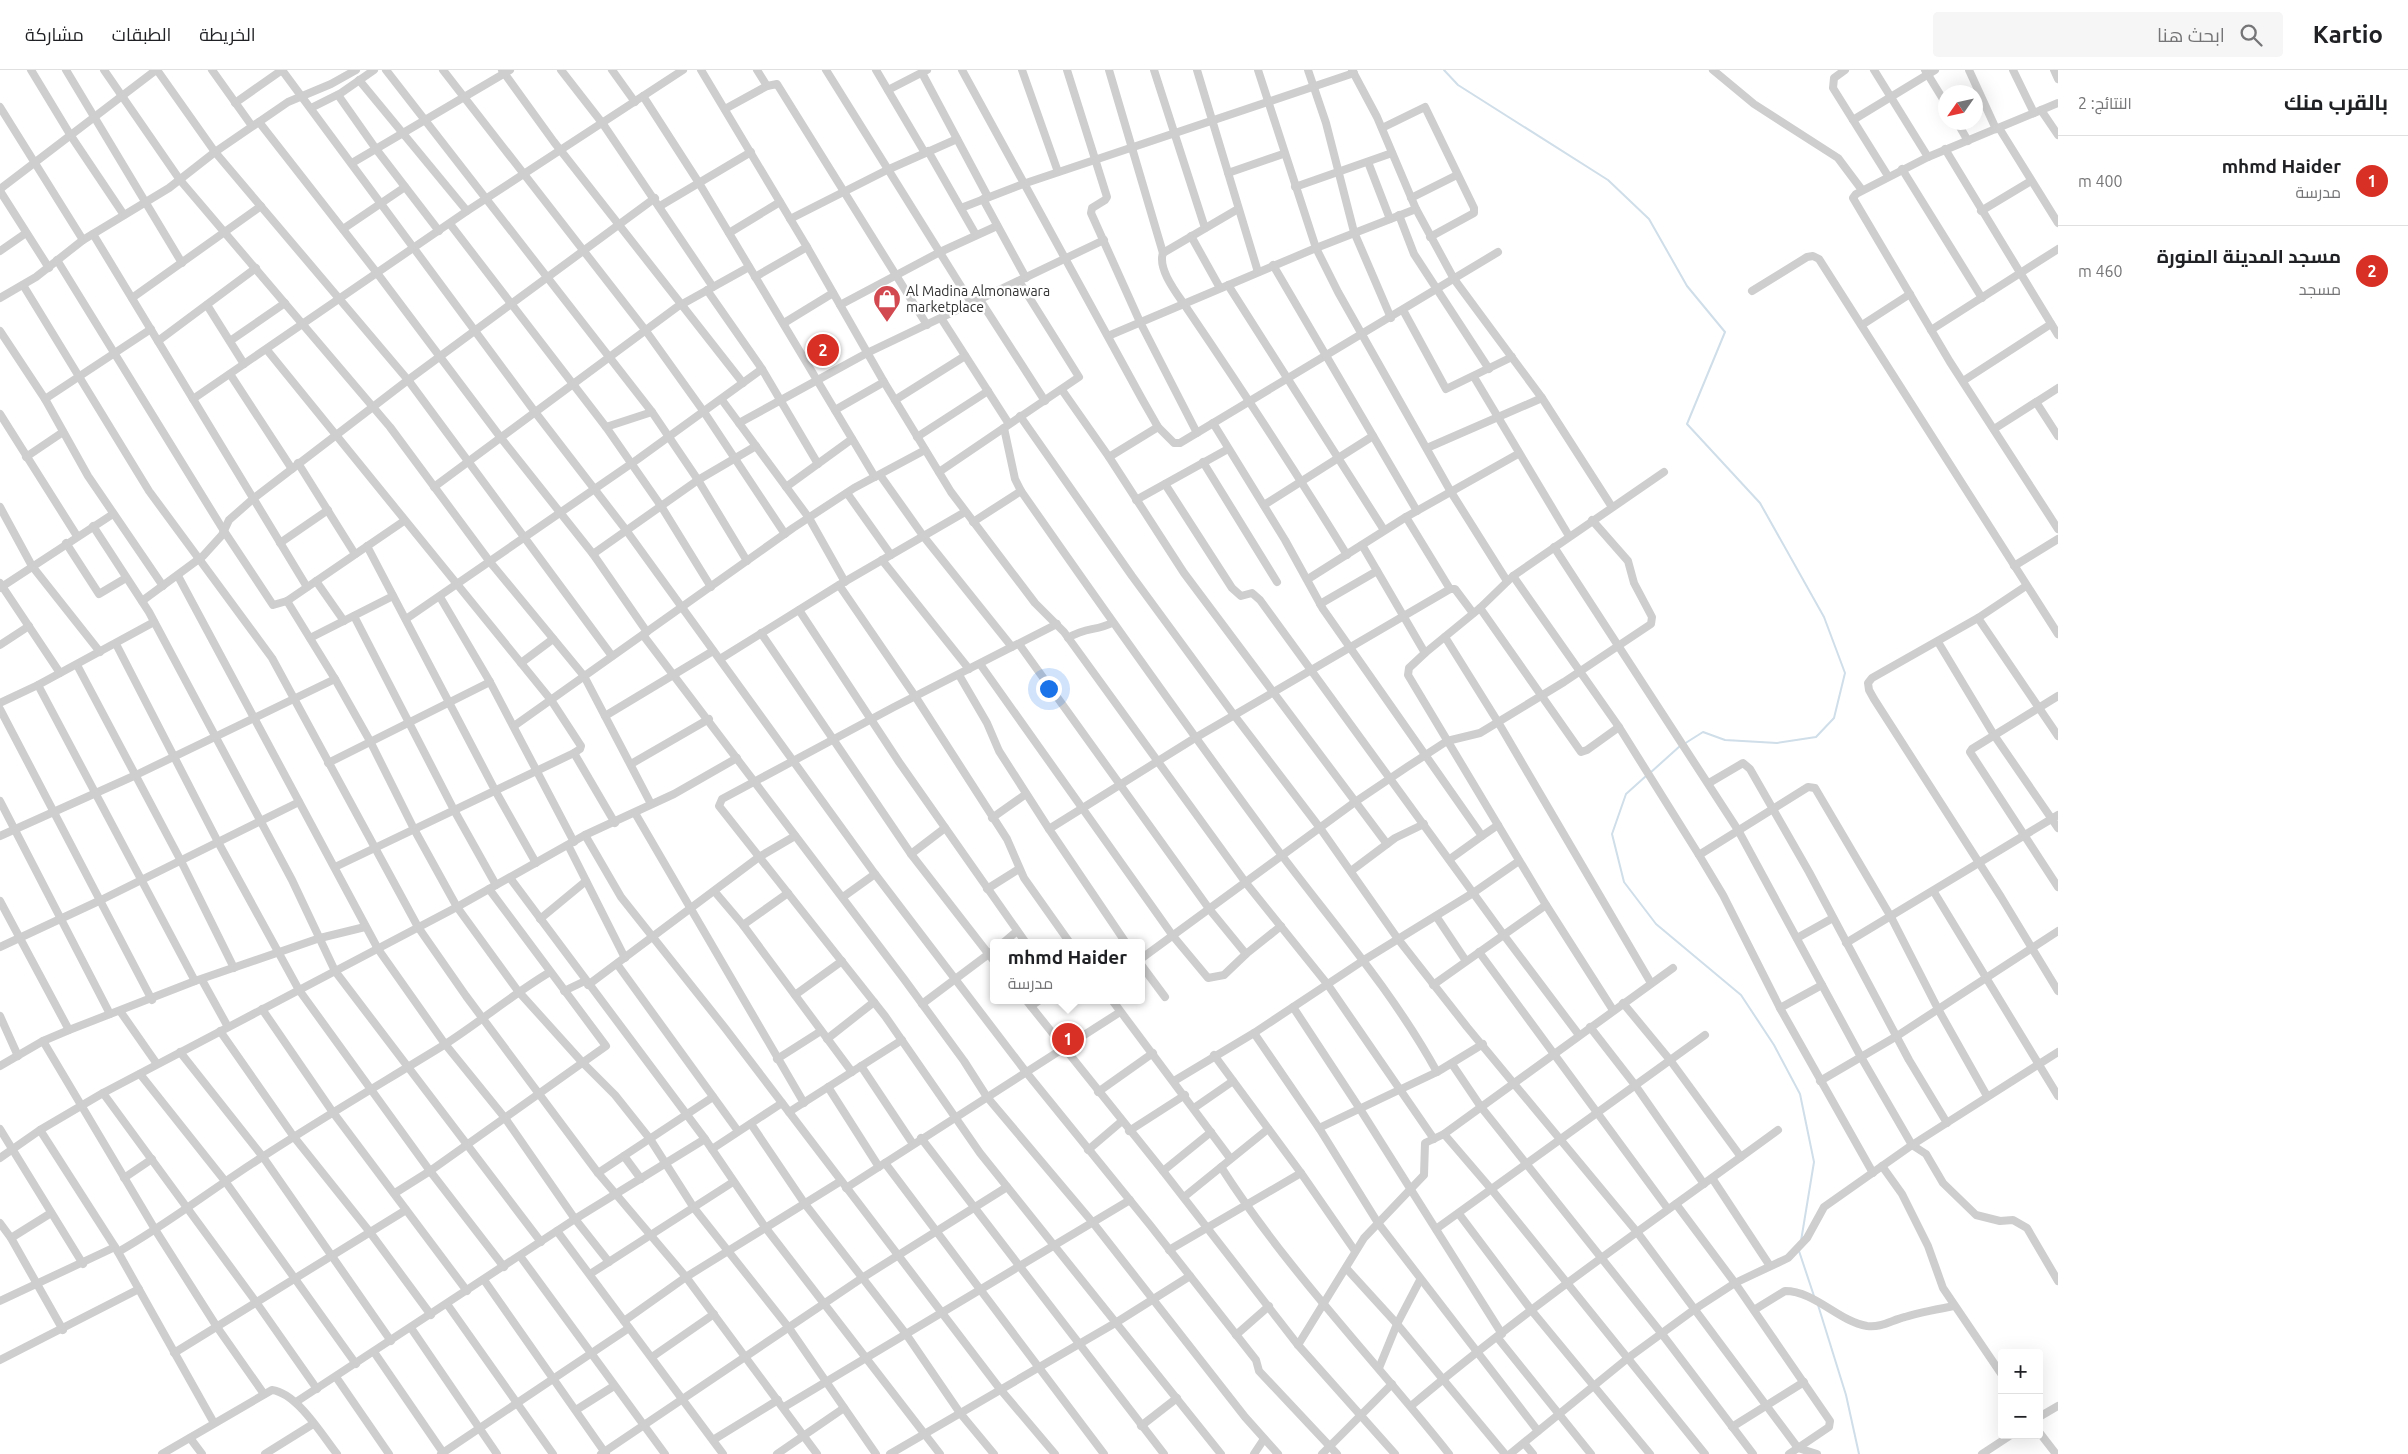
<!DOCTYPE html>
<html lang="ar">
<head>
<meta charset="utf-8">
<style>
  body { margin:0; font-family:Ubuntu,Cairo,sans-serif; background:#f6f6f6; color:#202124; direction:rtl }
  .controls { position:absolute; right:15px; bottom:15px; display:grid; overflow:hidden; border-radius:5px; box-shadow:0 5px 20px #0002 }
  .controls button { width:45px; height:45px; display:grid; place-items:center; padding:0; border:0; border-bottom:1px solid #e0e0e0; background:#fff; color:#202124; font:25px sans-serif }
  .compass { position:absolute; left:1938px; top:15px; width:45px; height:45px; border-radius:50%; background:#fff; box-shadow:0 5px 20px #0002; rotate:236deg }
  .you { position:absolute; left:1048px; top:618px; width:18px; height:18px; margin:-12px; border:4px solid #fff; border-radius:50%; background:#1a73e8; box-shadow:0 0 0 8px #1a73e833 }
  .badge { display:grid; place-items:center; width:32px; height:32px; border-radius:50%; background:#d93025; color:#fff; font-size:16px; font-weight:700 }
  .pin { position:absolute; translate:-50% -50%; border:2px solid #fff; box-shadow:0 1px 5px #0006 }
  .popup { position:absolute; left:990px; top:869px; width:155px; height:65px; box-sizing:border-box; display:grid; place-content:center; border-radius:5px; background:#fff; filter:drop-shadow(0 1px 4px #0005); font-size:16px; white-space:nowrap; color:#757577 }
  .popup b { font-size:19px; color:#202124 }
  .popup::after { content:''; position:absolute; left:50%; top:100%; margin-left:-10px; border:10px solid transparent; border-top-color:#fff }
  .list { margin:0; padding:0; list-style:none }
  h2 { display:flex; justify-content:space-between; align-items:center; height:65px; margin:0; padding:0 20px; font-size:21px }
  h2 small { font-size:16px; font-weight:400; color:#757577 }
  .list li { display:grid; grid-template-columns:32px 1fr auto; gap:15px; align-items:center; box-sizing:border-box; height:90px; padding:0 20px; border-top:1px solid #e0e0e0 }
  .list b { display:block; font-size:19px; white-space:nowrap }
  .list p { margin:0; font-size:16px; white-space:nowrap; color:#757577 }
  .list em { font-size:16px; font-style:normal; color:#757577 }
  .icon { flex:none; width:28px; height:28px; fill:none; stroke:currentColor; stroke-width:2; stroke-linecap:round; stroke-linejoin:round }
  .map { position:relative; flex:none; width:2058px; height:1384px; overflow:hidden; direction:ltr }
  header { display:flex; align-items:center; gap:30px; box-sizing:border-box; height:70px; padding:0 25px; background:#fff; border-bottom:1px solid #e0e0e0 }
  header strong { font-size:24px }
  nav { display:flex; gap:28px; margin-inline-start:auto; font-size:18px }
  .search { width:350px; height:45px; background:#f6f6f6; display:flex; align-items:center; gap:12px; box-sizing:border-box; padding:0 18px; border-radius:5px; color:#757577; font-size:19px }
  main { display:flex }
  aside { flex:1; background:#fff }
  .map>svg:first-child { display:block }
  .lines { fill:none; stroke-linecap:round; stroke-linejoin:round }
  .stream { stroke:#cfdee9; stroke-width:2 }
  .minor { stroke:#cecece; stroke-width:8 }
  .labels { text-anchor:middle; stroke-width:5; stroke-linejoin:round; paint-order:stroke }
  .poi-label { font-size:14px; fill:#313131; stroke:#fff; text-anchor:start }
</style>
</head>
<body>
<header>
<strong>Kartio</strong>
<div class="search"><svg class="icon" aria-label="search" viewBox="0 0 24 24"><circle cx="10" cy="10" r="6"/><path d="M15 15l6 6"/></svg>ابحث هنا</div>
<nav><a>الخريطة</a><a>الطبقات</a><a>مشاركة</a></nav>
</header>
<main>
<aside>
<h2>بالقرب منك<small>النتائج: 2</small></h2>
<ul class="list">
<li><span class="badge">1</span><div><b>mhmd Haider</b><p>مدرسة</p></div><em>400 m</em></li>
<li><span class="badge">2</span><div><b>مسجد المدينة المنورة</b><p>مسجد</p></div><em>460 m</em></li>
</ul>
</aside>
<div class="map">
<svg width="2058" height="1384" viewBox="0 0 2058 1384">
  <rect width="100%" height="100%" fill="#fff"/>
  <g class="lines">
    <g class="stream">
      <polyline points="1444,0 1458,15 1608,110 1649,149 1687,216 1725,262 1687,354 1760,433 1824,547 1845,603 1834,648 1816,667 1777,673 1725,670 1703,662 1684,674"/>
      <polyline points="1650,703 1680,676"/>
      <polyline points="1646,706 1626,724 1612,764 1624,812 1656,854 1741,925 1774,975 1800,1024 1814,1092 1801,1171"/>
      <polyline points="1799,1181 1814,1226"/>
      <polyline points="1818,1235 1846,1325 1859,1384"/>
    </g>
    <g class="minor">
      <polyline points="31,0 71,66 124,145"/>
      <polyline points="66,0 182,193"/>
      <polyline points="104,0 180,110 390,357 490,492 584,606 651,734"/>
      <polyline points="157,0 215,82 408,310 612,586"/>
      <polyline points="212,0 252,56"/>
      <polyline points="282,0 535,342 626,460 875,804 1026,1002 1150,1155 1256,1290 1259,1301 1337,1384"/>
      <polyline points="386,0 652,342 698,410 747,491"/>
      <polyline points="443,0 646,261 704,342 785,464"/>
      <polyline points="502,0 554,72 743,313"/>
      <polyline points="561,0 603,54 713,217"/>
      <polyline points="612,0 635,32"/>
      <polyline points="701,0 807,177 884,312 951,422 1035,533 1064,562 1246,813 1328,915 1434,1069"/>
      <polyline points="757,0 767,16"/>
      <polyline points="826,0 972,234"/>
      <polyline points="876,0 925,83"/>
      <polyline points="962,0 1142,329 1158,357 1174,373 1180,373 1498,182"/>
      <polyline points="1022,0 1058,102"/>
      <polyline points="1067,0 1107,127 1105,130 1092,138 1091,143 1140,252 1197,363"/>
      <path d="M1109,0L1163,183C1157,200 1179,226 1188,240C1243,321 1296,402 1347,485"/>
      <polyline points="1154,0 1205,158"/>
      <polyline points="1197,0 1258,202"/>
      <polyline points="1258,0 1316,178 1338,222 1451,422 1507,511"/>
      <polyline points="1308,0 1326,53 1354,162 1391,248"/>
      <polyline points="1352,0 1377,47 1416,139 1454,209 1542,328 1612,437"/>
      <polyline points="1713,0 1754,34 1838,88 1862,120"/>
      <polyline points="1845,0 1834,8 1833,18 1888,106"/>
      <polyline points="1874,0 1928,87"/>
      <polyline points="1925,0 1946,34"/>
      <polyline points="1969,0 1996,59"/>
      <polyline points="2013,0 2034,43"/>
      <polyline points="2054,0 2058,9"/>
      <polyline points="922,3 988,127"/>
      <polyline points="359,10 467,141"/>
      <polyline points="888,20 927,0"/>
      <polyline points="338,25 376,79 439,161"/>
      <polyline points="643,26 699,113 875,407"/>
      <polyline points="235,33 282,0"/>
      <polyline points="2058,33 1928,87 1856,124 1853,128 1950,292 2058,459"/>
      <polyline points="0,37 83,170"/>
      <polyline points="311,38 341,23 374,0"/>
      <polyline points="725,39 767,16 777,14 927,255"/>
      <polyline points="2041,40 2058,65"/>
      <polyline points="1853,50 1935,0"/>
      <polyline points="259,52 377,203 501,368 593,484 647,562"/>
      <polyline points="1957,52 1968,71"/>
      <polyline points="1382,58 1425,37 1474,138 1474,143 1430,167"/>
      <polyline points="1999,58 2058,153"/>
      <polyline points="1945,79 2058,265"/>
      <polyline points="928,81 976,165"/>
      <polyline points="1368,92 1390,149"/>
      <polyline points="352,93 510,0"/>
      <polyline points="1902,99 1982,228"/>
      <polyline points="1228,103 1283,84"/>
      <polyline points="1295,117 1392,83"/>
      <polyline points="0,119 156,0"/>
      <polyline points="0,121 49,198"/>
      <polyline points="1411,128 1457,105"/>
      <polyline points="983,129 1026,208"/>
      <polyline points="660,136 751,82"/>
      <polyline points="961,138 1023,114 1354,3"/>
      <polyline points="1981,141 2031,111"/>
      <polyline points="1399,145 1414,184 1489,299"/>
      <polyline points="790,149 887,100 957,69"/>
      <polyline points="450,154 606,357 661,436 711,517"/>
      <polyline points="343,159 405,117"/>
      <polyline points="729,163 780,132"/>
      <polyline points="93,164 307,517"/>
      <polyline points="1191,166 1220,218"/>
      <polyline points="0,181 26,163"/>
      <polyline points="1163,183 1238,139"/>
      <polyline points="57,190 224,461 273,535 287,531 404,451"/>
      <polyline points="1273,195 1417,441"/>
      <polyline points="755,207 807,177"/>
      <polyline points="23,215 149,421 272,588 418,857 466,926 598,1103 686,1207 817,1384"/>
      <polyline points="1228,215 1384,460"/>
      <polyline points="707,220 762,299 818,394"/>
      <polyline points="1752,221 1807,187 1813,186 1819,189 2058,564"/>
      <polyline points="0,228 36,207 83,170 169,118 215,82 288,32 331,14 356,0"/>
      <polyline points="132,228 261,136"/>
      <polyline points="980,230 1045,331"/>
      <polyline points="207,235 244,294"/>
      <polyline points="840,235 940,182 997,156"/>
      <polyline points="1403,240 1446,319 1512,287"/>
      <polyline points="941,248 1009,354"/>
      <polyline points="784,253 833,223"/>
      <polyline points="1862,255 1910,224"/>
      <polyline points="1931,260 2058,179"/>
      <polyline points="0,261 45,329 88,406 163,516"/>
      <polyline points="1108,266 1316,178 1416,139"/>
      <polyline points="158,271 256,198"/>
      <polyline points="230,271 285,233"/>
      <polyline points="267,280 551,630 581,676 580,679 574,683 335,797"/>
      <polyline points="230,304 292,399"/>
      <polyline points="1474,307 1569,466"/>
      <polyline points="1963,311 2051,254"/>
      <polyline points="1062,320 1109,387 1184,503 1387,774"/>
      <polyline points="45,329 151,259"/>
      <polyline points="193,329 467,141 683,0"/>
      <polyline points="722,330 809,448 845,512"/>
      <polyline points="895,330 965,286"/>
      <polyline points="2036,332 2058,366"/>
      <polyline points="835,340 884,312"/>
      <polyline points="0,344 77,466"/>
      <polyline points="1020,346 1132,506 1234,645 1320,758 1398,869 1467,957 1637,1162 1798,1378 1817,1384"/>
      <polyline points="739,353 867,283 1104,170"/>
      <polyline points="1213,353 1285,470 1323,539 1482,766 1450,789"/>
      <polyline points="606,357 652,342"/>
      <path d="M1004,358L1015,409L1021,421C1104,540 1188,658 1274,775C1330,850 1392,920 1437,1002"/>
      <polyline points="1994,359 2058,318"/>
      <polyline points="917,367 988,321"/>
      <polyline points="1427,378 1542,328"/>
      <polyline points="26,387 63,362"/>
      <polyline points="1109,387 1158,357"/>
      <polyline points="1203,392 1277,512"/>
      <polyline points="298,393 355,484"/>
      <polyline points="939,402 1079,307 1019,211"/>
      <polyline points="880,405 924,467 1012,577"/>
      <polyline points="1165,414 1232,518 1241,526 1252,523 1260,530 1503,864 1579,965"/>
      <polyline points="434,417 677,237 749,197"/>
      <polyline points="786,417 852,369"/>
      <polyline points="847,423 891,485"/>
      <polyline points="1136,430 1228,379"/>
      <polyline points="1264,435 1373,366"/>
      <polyline points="0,437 32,496 100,582"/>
      <polyline points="1406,447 1450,519"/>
      <polyline points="973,452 1021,421"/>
      <polyline points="93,456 149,542 292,810 335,901 541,1172"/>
      <polyline points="66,473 99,524 126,508"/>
      <polyline points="280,473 328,440"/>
      <polyline points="1362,475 1425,583 1409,598 1408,605 1546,835 1613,940"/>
      <polyline points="367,476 496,722 536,793"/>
      <polyline points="1554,477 1738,760 1861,987 1912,1075 1926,1084 1943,1113 1976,1145 2000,1151 2013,1150 2027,1158 2058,1211"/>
      <polyline points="593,484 698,410 756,376"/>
      <polyline points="882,490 969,599"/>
      <polyline points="2014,496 2058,469"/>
      <polyline points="178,506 378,879 445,974 505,1048 575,1149 609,1192"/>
      <polyline points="1513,506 1619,657 1699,785 1723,825 1780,938 1873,1103"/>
      <polyline points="1308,509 1406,447 1518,384"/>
      <polyline points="316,511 344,551"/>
      <polyline points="0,513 60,603"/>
      <polyline points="839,515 915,626 1007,769 1024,808 1070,873"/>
      <polyline points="2026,516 1978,548 1872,608 1868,613 1869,620 1874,629 2001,827 2058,921"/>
      <polyline points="0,518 113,444"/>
      <polyline points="440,527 490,612 574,772"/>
      <polyline points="142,531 203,486 222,465 229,450 254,428 408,310 655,128"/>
      <polyline points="287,531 335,609 370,671 414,759 457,837 518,921 582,992 615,1025 650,1069 694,1138 789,1258 876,1384"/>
      <polyline points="1320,534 1377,501"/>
      <polyline points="1480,538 1581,682 1587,680 1619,657"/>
      <polyline points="799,540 899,692 1026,873"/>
      <polyline points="354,546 454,740 496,815"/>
      <polyline points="1978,548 2058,666"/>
      <polyline points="406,549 638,389 762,299"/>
      <polyline points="1057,554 894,637 722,729 719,736 885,946 980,1083 1221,1384"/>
      <polyline points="761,563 911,784 994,891"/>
      <polyline points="643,565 904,909 964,991 987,1027 1094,1154 1245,1347 1278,1384"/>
      <polyline points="1445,567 1498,652 1651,913"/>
      <polyline points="310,568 393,526"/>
      <path d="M1068,568C1086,557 1096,561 1112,553"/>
      <polyline points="1938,572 1994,665 2058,758"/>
      <polyline points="116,574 218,772 299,920 430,1101 504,1197"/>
      <polyline points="1019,574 1210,840 1246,884"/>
      <polyline points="0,575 29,556"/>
      <polyline points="1425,583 1480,538 1513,506 1664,402"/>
      <polyline points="720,589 839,515 965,442"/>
      <polyline points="521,593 553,569"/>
      <polyline points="980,594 1173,866 1208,908 1224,905 1246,884 1281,856"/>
      <polyline points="77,595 181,791 234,898"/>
      <polyline points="959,605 987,653 999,681 1049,759"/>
      <polyline points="38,615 195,911"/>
      <polyline points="2058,626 1972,679 1970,682 2058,817"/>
      <polyline points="0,633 38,615 154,552"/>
      <polyline points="0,639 152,930"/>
      <polyline points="605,646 713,581"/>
      <polyline points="514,656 793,458 854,418 925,380"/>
      <polyline points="574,683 615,753"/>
      <polyline points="328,693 490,612"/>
      <polyline points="631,694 709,649"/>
      <polyline points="1709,713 1743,693 1750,699 1809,802 1909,990 1947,1053"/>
      <polyline points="0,731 110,944"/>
      <polyline points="635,743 804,1033"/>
      <polyline points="992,748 1026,724"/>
      <polyline points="585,765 621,827 725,958 1000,1319 1055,1384"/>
      <polyline points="0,766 136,705 335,609"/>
      <polyline points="1482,766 1498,755"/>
      <polyline points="568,775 625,888"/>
      <polyline points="911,784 945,758"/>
      <polyline points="1699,785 1808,717 1815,718 1891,847 1938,939 1987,1026"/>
      <polyline points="1351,801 1395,768 1424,754"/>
      <polyline points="510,808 705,1069 765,1157 940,1384"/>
      <polyline points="987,819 1019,799"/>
      <polyline points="715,822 743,855 852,1002"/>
      <polyline points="1934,822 2058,1026"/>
      <polyline points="843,827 875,804"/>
      <polyline points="0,831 69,960"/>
      <polyline points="1436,846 1466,891"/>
      <polyline points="540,849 586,811"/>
      <polyline points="743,855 788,823"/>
      <polyline points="1797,868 1833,848"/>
      <polyline points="1003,873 1017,861"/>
      <polyline points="1126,873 1049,759 1195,668 1450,519 1455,519 1473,543"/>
      <polyline points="1846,873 2058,745"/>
      <polyline points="0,877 101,830 299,732"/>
      <polyline points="1479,882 1668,1139"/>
      <polyline points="1142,888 1355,732 1407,697 1447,671 1480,663 1564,612 1651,554 1652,547 1634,513 1628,491 1592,450"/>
      <polyline points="617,894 738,1061"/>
      <polyline points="1142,896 1165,927"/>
      <polyline points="202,910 228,957"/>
      <polyline points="588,915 759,787 795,766"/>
      <polyline points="1433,915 1546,835"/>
      <polyline points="564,921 585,911"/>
      <polyline points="795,925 842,891"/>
      <polyline points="1026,930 1163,1101 1298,1275 1395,1384"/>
      <polyline points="1112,930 1230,1088"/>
      <polyline points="1623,933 1670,990 1741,1087"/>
      <polyline points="922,934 994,880"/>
      <polyline points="1031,936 1040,930"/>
      <polyline points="1293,937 1360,1039 1502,1264"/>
      <polyline points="1780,938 1822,915"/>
      <polyline points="262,939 332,1041 467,1221"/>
      <polyline points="120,941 157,994"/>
      <polyline points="0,946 18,986"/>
      <polyline points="1590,957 1635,1015 1704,1114"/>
      <polyline points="220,961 294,1067 369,1161 431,1245"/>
      <polyline points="1254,963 1319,1058 1378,1153 1538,1361"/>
      <polyline points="827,969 874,932"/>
      <polyline points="43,971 156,1161 217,1257 264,1324"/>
      <polyline points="180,982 263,1087 391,1271"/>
      <polyline points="1214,985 1301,1103 1355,1181"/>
      <polyline points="777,989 821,961"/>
      <polyline points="1452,994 1481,1037 1662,1264 1753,1384"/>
      <polyline points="0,996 43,971 69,960 195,911 320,868 365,857"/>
      <polyline points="861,996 913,1074"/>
      <polyline points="140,1004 225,1111 356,1294"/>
      <polyline points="1174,1011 1254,963 1364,890 1473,823 1519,791"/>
      <polyline points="1820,1011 1897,966 2058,861"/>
      <polyline points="828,1017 879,1097"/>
      <polyline points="1098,1022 1153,983"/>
      <polyline points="103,1023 256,1232 317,1319"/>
      <polyline points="1194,1038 1233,1011"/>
      <polyline points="789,1042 902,970"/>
      <polyline points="751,1054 805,1134 906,1264 960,1343 994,1384"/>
      <polyline points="1319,1058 1437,1002 1483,974"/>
      <polyline points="0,1059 83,1194"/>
      <polyline points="40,1060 115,1177"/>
      <polyline points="1129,1061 1185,1025"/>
      <polyline points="1444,1064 1673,898"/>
      <polyline points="921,1068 1164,1384"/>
      <polyline points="712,1079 782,1033"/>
      <polyline points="1088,1080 1122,1051"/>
      <polyline points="624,1086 641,1109"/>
      <polyline points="0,1088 40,1060 103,1023 457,837 585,765 674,724 737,688"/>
      <polyline points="885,1093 1104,1384"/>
      <polyline points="1882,1096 1902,1124 1928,1176 1943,1218 2002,1305"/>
      <path d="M1221,1097C1287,1200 1373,1288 1449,1384"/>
      <polyline points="1163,1101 1211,1062"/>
      <polyline points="598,1103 713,1027"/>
      <polyline points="124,1108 152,1089"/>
      <polyline points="1712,1108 1770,1196"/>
      <polyline points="846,1118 1120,942"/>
      <polyline points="395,1123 430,1101 606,976 489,819"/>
      <polyline points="1184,1127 1268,1059"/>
      <polyline points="1676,1134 1735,1213 1830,1351 1829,1357 1789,1384"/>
      <polyline points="1459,1144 1532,1241 1650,1384"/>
      <polyline points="0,1153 11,1168 63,1260"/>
      <polyline points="1436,1159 1705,965"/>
      <polyline points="557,1161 723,1384"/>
      <polyline points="11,1168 51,1143"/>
      <polyline points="1169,1180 1301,1103"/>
      <polyline points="118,1182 214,1353"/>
      <polyline points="520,1186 665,1384"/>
      <polyline points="1346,1198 1397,1254 1505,1384"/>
      <polyline points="590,1204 733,1112"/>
      <polyline points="484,1210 606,1384"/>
      <path d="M0,1231L115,1177L118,1182C159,1159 196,1131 235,1105C303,1059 374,1018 444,975C480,952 513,924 550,902"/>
      <polyline points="447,1234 553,1384"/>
      <path d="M1754,1240L1785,1221C1815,1221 1838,1251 1867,1256C1881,1258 1892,1250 1905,1247C1921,1242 1938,1239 1954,1236"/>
      <polyline points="624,1251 686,1207 841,1111"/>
      <polyline points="411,1258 497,1384"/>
      <polyline points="1236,1265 1269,1236"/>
      <polyline points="1497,1267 1591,1384"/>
      <polyline points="1298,1275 1364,1168 1424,1105 1425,1073 1444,1064 1492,1120 1705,1384"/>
      <polyline points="374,1282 444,1384"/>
      <polyline points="174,1283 406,1140"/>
      <polyline points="652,1287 714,1244"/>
      <polyline points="0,1290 139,1219"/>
      <polyline points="1379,1298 1397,1254 1420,1210"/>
      <polyline points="336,1307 389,1384"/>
      <polyline points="296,1332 575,1149 705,1069"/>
      <path d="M1411,1336C1528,1237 1655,1150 1778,1060"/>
      <polyline points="784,1337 1130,1130"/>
      <polyline points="576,1340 614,1316"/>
      <polyline points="2039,1347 2058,1336"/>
      <polyline points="1141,1356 1177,1328"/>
      <polyline points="1732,1357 1804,1312"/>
      <polyline points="2039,1362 2056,1384"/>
      <polyline points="190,1368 202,1384"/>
      <polyline points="713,1370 778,1330"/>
      <polyline points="1524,1373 1533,1384"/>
      <path d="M162,1384L272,1320C297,1323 322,1365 337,1384"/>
      <polyline points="265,1384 313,1354"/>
      <polyline points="441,1384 629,1258"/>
      <polyline points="601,1384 862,1208 1007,1117"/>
      <polyline points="777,1384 844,1338"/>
      <polyline points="890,1384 1117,1252 1190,1206"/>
      <polyline points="1254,1384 1264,1369"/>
      <polyline points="1322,1384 1392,1314"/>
      <polyline points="1510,1384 1628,1288 1695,1239 1735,1213 1788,1188 1807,1168 1824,1137 1912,1075 2058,982"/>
      <polyline points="1982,1384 2011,1365"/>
    </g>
  </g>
  <defs>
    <symbol id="shop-pin" viewBox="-11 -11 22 30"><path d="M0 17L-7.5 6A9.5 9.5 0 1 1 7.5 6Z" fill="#d24950" stroke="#fff"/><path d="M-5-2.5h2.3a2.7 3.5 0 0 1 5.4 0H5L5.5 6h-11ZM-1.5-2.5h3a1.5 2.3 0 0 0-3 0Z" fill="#fff"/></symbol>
  </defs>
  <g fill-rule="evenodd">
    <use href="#shop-pin" x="871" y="213" width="32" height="43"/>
  </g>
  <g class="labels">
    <g class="poi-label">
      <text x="906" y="226">Al Madina Almonawara<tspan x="906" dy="16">marketplace</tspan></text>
    </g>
  </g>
</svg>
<div class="controls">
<button>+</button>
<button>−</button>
</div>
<svg class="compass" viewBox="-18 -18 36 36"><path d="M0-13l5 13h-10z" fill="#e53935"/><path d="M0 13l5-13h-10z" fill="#757577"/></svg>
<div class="you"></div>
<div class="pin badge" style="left:1068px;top:969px">1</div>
<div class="popup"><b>mhmd Haider</b>مدرسة</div>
<div class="pin badge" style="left:823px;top:280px">2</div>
</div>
</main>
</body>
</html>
